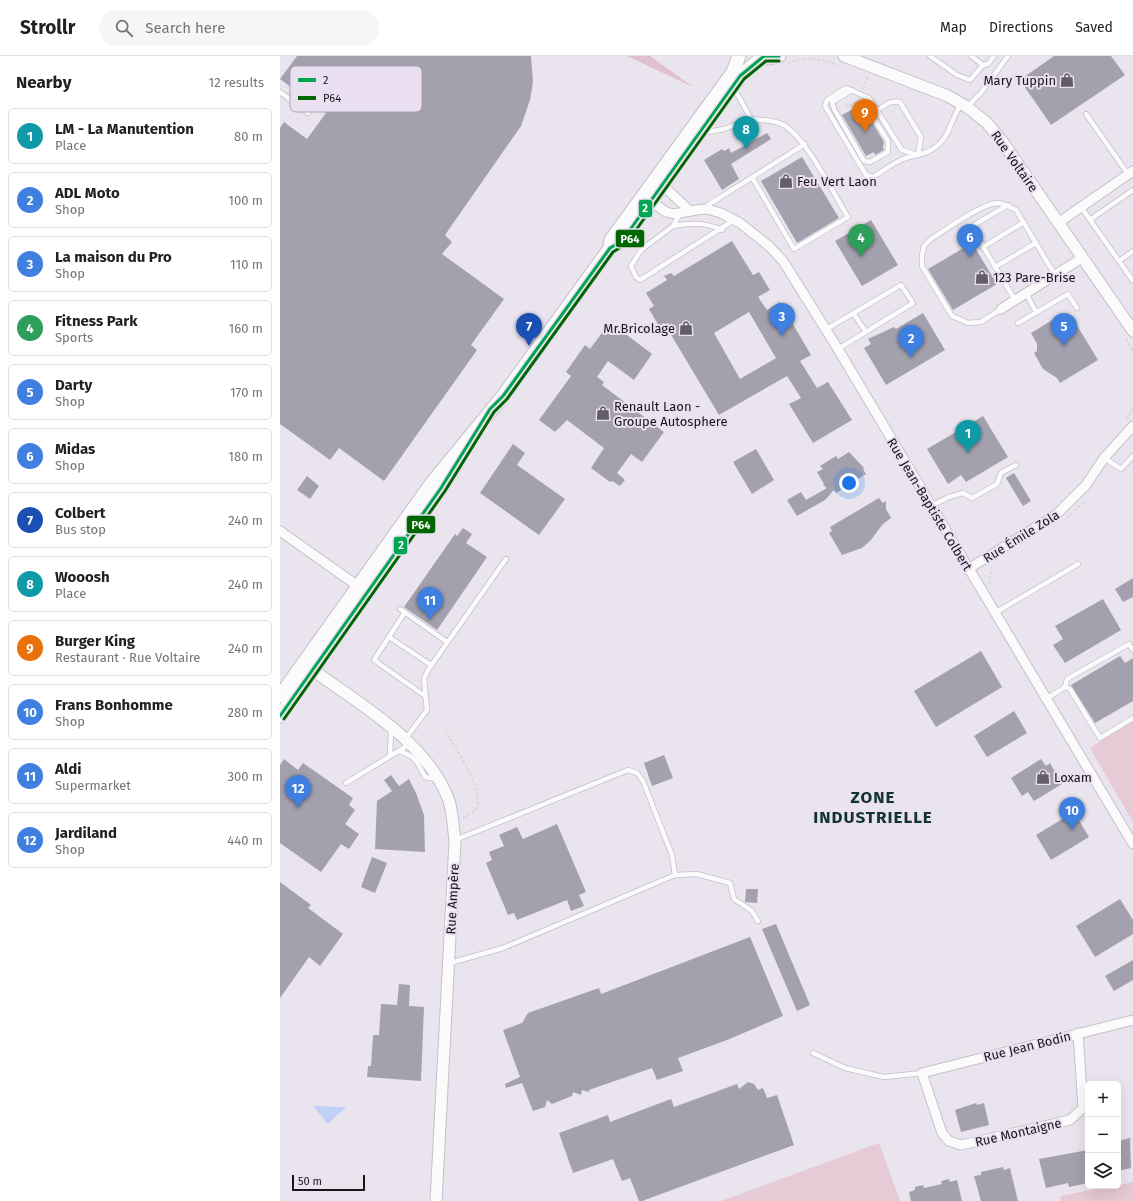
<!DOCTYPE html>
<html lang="en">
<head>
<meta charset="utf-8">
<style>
  body { margin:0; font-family:"Fira Sans",sans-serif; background:#f6f6f6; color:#202124 }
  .controls { position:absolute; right:12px; bottom:12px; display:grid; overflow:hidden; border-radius:6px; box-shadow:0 4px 16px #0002 }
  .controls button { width:36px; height:36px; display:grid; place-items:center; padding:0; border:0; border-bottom:1px solid #e0e0e0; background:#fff; color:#202124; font:20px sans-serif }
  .scale { position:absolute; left:12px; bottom:10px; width:73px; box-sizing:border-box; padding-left:4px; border:2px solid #19151c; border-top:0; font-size:11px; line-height:14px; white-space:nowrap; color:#19151c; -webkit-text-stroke:3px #eae0f2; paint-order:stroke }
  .you { position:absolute; left:569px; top:427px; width:14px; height:14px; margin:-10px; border:3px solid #fff; border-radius:50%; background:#1a73e8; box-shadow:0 0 0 6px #1a73e833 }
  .badge { display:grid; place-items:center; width:26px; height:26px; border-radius:50%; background:#ea580c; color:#fff; font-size:13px; font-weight:700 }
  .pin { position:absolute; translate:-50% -33px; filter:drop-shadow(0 1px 2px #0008) }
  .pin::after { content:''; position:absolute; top:21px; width:14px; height:12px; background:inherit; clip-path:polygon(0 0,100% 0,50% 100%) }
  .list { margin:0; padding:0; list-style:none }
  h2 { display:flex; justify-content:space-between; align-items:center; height:52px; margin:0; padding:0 16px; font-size:17px }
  h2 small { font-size:13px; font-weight:400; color:#757577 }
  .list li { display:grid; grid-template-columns:26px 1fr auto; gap:12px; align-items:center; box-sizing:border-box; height:56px; margin:0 8px 8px; padding:0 8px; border:1px solid #e0e0e0; border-radius:6px }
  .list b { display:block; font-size:15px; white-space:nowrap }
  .list p { margin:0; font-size:13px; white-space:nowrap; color:#757577 }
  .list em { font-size:13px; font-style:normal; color:#757577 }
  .icon { flex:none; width:22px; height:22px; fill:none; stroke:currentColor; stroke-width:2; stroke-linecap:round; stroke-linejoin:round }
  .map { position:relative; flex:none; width:853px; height:1145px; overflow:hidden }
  header { display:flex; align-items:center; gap:24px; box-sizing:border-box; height:56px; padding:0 20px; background:#fff; border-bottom:1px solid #e0e0e0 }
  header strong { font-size:19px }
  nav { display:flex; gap:22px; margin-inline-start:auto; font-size:14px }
  .search { width:280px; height:36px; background:#f6f6f6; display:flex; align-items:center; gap:10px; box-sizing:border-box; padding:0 14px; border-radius:22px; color:#757577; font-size:15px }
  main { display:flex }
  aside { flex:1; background:#fff }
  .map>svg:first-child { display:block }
  .green { fill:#e6cad6 }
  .forest { fill:#e2bfce }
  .water { fill:#c0d0f6 }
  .building { fill:#a4a1ae; fill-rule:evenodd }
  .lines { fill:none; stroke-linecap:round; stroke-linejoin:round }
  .service-casing { stroke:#c4c0c8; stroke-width:6 }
  .minor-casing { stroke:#c4c0c8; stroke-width:11 }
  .tertiary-casing { stroke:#c4c0c8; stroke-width:13 }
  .secondary-casing { stroke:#c4c0c8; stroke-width:15 }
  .path { stroke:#d5d4d7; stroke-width:1.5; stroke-dasharray:3 2; stroke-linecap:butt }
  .service { stroke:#fcfbfc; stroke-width:4.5 }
  .minor { stroke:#fcfbfc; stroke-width:9 }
  .tertiary { stroke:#fcfbfc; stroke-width:11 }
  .secondary { stroke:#fcfbfc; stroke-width:13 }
  .bus-1-casing { stroke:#eae0f2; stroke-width:6 }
  .bus-2-casing { stroke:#eae0f2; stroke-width:6 }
  .bus-1 { stroke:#00a651; stroke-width:3 }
  .bus-2 { stroke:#060; stroke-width:3 }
  .labels { text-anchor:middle; stroke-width:4; stroke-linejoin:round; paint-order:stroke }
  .poi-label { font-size:13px; fill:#19151c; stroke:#eae0f2; text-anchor:start }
  .street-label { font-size:13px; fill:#19151c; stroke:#eae0f2 }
  .district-label { font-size:17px; font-weight:bold; letter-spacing:1px; fill:#113433; stroke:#eae0f2 }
  .key { fill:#eae0f2; stroke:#aba3b2; stroke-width:1 }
  .key-label { font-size:11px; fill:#19151c }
  .line-badge { stroke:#eae0f2; stroke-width:1.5 }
  .badge-label { font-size:11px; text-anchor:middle; font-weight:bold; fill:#fff }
</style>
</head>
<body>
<header>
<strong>Strollr</strong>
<div class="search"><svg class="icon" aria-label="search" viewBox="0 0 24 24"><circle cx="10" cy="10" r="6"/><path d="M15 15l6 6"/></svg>Search here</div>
<nav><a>Map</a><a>Directions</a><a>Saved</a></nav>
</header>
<main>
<aside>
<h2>Nearby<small>12 results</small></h2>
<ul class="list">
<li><span class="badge" style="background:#0f9aa8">1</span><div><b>LM - La Manutention</b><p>Place</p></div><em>80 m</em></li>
<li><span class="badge" style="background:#3f7fe0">2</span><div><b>ADL Moto</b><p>Shop</p></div><em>100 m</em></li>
<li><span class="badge" style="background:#3f7fe0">3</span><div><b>La maison du Pro</b><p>Shop</p></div><em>110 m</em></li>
<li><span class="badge" style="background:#2e9e5b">4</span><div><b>Fitness Park</b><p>Sports</p></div><em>160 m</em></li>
<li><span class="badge" style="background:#3f7fe0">5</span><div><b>Darty</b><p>Shop</p></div><em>170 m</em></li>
<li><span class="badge" style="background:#3f7fe0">6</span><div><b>Midas</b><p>Shop</p></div><em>180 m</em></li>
<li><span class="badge" style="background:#1a4fb4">7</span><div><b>Colbert</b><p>Bus stop</p></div><em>240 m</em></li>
<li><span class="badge" style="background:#0f9aa8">8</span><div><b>Wooosh</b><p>Place</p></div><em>240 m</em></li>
<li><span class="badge" style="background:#e8710a">9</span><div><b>Burger King</b><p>Restaurant · Rue Voltaire</p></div><em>240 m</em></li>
<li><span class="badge" style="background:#3f7fe0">10</span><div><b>Frans Bonhomme</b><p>Shop</p></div><em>280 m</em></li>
<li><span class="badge" style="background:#3f7fe0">11</span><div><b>Aldi</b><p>Supermarket</p></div><em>300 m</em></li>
<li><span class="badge" style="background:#3f7fe0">12</span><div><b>Jardiland</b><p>Shop</p></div><em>440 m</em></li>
</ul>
</aside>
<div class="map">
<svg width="853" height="1145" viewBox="0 0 853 1145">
  <rect width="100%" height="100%" fill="#e9e4ee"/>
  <g class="green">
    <polygon points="853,665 853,766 810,692"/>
    <polygon points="599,1087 620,1145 441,1145"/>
    <polygon points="853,1126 853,1145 781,1145 780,1140"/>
  </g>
  <polygon class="forest" points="347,0 370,0 413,31"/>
  <polygon class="water" points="33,1050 66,1051 48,1068"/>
  <g class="building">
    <polygon points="17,0 251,0 253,26 250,44 241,70 165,179 172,186 162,198 224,243 191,289 197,294 104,425 59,392 50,404 0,368 0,72 4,66 27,83 46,57 0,23"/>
    <polygon points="774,0 831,0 845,19 771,69 740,24"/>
    <polygon points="577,51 583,60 587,58 604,86 603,91 604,94 595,99 594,96 586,100 562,59"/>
    <polygon points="487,77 491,83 451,108 459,123 442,134 424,104 442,93 444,95 449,92 451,97"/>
    <polygon points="522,101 559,162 517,187 481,125"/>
    <polygon points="591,164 618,209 582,230 555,185"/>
    <path d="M452,185L473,219L479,216L490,234L478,241L487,254L500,246L531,299L520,305L537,332L548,326L572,364L533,387L509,348L521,342L507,320L439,359L384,267L379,270L369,253L374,250L366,237L387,224L384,220L391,217L394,220ZM469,256L496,302L460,323L434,277Z"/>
    <polygon points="692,187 717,228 673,254 648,213"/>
    <polygon points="643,257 665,294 606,329 584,292 591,288 588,283 614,271 616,273"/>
    <polygon points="779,260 793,263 818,304 780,327 777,322 763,313 754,297 757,295 757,288 751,277"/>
    <polygon points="330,266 372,298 354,324 328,305 317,321 324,326 322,329 384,376 362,406 351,398 337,417 345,424 340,430 332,425 330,426 311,412 324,392 287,364 275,376 259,364 291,320 286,316 305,289 310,293"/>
    <polygon points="703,360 728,401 686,426 681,419 668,428 647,393"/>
    <polygon points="233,388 245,397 237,409 285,443 259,479 200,437"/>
    <polygon points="476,393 494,424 472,438 453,406"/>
    <polygon points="569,396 584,412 583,413 586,418 556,437 554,434 545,444 517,460 507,444 521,436 526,444 547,432 543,429 544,428 537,416 543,413 540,410 556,400 558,403"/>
    <polygon points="734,417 751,445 743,450 726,422"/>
    <polygon points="27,420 39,430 30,443 17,434"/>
    <polygon points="599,442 603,447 606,445 606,453 611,462 603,468 590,485 582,492 562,499 549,477 552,475 550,471"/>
    <polygon points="183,472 192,478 186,487 207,501 157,574 124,551 175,478 177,480"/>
    <polygon points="853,522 853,541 843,546 835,533"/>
    <polygon points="823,543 841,574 785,607 773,589 783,583 775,570"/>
    <polygon points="701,595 722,631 656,671 634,635"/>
    <polygon points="840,600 845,607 853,602 853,645 815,667 791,629"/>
    <polygon points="734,655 747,677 707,701 694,680"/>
    <polygon points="384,699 393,722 372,730 364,707"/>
    <polygon points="4,703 18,714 23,707 73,742 69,749 75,754 65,768 79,778 69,793 61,788 41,816 0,787 0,709"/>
    <polygon points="761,703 766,710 770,707 782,728 754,745 748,736 742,740 731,722"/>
    <polygon points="111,719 119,730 129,723 136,737 144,759 145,796 95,793 97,745 112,735 104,724"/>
    <polygon points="794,756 809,781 771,804 756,779"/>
    <polygon points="277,768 306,836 299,839 304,850 291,855 287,844 237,864 234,857 228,859 206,807 212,804 209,796 224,790 219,779 237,771 243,783"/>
    <polygon points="92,801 107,807 95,837 81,831"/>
    <polygon points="0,826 31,849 28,852 63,878 40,910 29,901 0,942"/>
    <polygon points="466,833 478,833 477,847 465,846"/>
    <polygon points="840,843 853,864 853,878 815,901 796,870"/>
    <polygon points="496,868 530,949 517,955 482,873"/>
    <polygon points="470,881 503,960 447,984 398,1002 403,1015 377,1024 372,1012 309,1034 309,1036 302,1034 301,1039 293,1036 292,1040 272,1048 267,1044 265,1051 253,1055 242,1027 226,1032 225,1028 240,1021 223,974 242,967 248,957 319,932 321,938"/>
    <polygon points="853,904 853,924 834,935 825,920"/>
    <polygon points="119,928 130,929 129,950 144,951 141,1025 87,1021 88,1010 91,1010 93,979 99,979 101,948 117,949"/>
    <polygon points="468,1026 474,1028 478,1034 483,1032 487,1042 497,1039 514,1089 362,1145 359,1145 350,1122 342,1125 333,1103 293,1117 279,1077 328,1059 330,1066 391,1043 394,1051 457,1028 459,1033"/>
    <polygon points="696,1047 697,1049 704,1047 709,1069 681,1076 675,1054"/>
    <polygon points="850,1082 851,1112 838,1115 838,1085"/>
    <polygon points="808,1094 808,1127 789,1131 788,1127 766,1132 759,1103"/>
    <polygon points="723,1111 724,1114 730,1112 738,1145 701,1145 694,1120 701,1119 701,1116"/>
    <polygon points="669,1123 670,1126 677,1124 682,1145 631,1145 629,1136 635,1134 635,1131 643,1129 644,1132 662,1128 661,1125"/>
  </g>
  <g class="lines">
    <defs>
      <g id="service">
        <polyline points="650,0 677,19 690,24 703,9 691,0"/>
        <polyline points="703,9 708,8 714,0"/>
        <path d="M572,34L552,46L554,53L584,105L590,106L608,96V85L591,58C600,54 609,43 620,46L641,81L638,99"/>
        <polyline points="0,36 28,57"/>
        <polyline points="687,51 700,38 728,0"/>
        <polyline points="806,58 848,118"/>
        <path d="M471,63C480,64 490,64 499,67C523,74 554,139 568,161L514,193L472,121"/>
        <polyline points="422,77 444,73 471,63 454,32"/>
        <path d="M638,99L622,94L589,42L566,32L547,44L545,50L586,119L593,121C603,115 613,107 623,103C635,99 649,98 658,89C670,79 672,61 681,48"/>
        <polyline points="728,149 694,169 695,177 735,244"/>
        <polyline points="801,151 853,225"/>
        <polyline points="427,153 428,149 525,88"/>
        <path d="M400,158L393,170C410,167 425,166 442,174"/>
        <polyline points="811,163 853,134"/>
        <polyline points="393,170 361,194 351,210 356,221 360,224 454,164"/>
        <polyline points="703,191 744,166"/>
        <polyline points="839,205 853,195"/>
        <polyline points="715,211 756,187"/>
        <polyline points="746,237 756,256"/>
        <path d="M721,253L701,266L688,267L672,260L642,210V199L644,190L651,183C667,173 700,149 716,147C724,147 730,151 736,154L775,219"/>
        <polyline points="573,257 586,276"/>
        <polyline points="738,267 788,238 797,252"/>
        <polyline points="545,274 621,229 633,247 558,293"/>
        <polyline points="824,402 841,413 853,400"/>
        <polyline points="651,450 669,441 683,437 692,442 717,428 721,417 736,409"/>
        <polyline points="120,553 167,586"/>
        <polyline points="125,556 94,604 145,640"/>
        <polyline points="715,557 798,508"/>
        <polyline points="109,581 151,609"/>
        <polyline points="785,631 790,633 820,682 853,662"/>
        <polyline points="766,643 785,631 787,623 849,588 853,594"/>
        <polyline points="126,682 147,654 144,623 148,614 226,503"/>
        <path d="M118,695C135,699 138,707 145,721L157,723"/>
        <polyline points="110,700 111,674"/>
        <polyline points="66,727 130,688"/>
        <polyline points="175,784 348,714 357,717 363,725 392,799 395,819"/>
        <polyline points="170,907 223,892 395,819 417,818 450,827 454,843 472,855 478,865"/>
        <polyline points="533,997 565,1012 604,1021 642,1017"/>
      </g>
      <g id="minor">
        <polyline points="378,125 409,154"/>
        <polyline points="366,142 386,156 394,158 416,154 427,153 441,157 460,167 489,190 503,205 558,293 853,788"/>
        <polyline points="778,167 853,115"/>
        <polyline points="721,253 802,202"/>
        <polyline points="0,475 82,533"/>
        <polyline points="688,513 776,459 806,429 824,402 853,370"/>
        <polyline points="798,977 803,1052 790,1064 681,1089 669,1085 662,1077 642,1017 853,964"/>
      </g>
      <g id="tertiary">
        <polyline points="564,0 668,40 687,51 707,67 722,85 853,275"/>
        <path d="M26,609C75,646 144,682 168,742C173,755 173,771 175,785L156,1145"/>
      </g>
      <g id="secondary">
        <polyline points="482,0 489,2 499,0"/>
        <polyline points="451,32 460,20 484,0"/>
        <polyline points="406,95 434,56"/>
        <polyline points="330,192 342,185 387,121"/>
        <polyline points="0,640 151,428 223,340 325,199 330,192 331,184 453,16 459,0"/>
        <polyline points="0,660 161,432 179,404"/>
      </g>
    </defs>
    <use href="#service" class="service-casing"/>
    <use href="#minor" class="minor-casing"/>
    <use href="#tertiary" class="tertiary-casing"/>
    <use href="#secondary" class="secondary-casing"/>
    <g class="path">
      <path d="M508,7C525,0 540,3 558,9"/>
      <polyline points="583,33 588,20"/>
      <polyline points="577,45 584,57"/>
      <polyline points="566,48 568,51 577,45"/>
      <polyline points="398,119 407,106"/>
      <polyline points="846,283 853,295"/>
      <polyline points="846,363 853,353"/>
      <polyline points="787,462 805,445"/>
      <polyline points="709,528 712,510"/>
      <path d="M165,674C176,693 197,723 198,744C199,754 191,759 183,761"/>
    </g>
    <use href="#service" class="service"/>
    <use href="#minor" class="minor"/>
    <use href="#tertiary" class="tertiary"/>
    <use href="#secondary" class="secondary"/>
    <defs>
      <polyline id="bus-1" points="0,660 161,432 210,353 223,340 330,192 342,185 460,20 484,0 499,0"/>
      <polyline id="bus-2" points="4,663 165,435 214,356 227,343 333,196 346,188 464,23 486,5 499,5"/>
    </defs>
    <use href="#bus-1" class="bus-1-casing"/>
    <use href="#bus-2" class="bus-2-casing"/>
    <use href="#bus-1" class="bus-1"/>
    <use href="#bus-2" class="bus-2"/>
  </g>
  <defs>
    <symbol id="shop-bare" viewBox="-9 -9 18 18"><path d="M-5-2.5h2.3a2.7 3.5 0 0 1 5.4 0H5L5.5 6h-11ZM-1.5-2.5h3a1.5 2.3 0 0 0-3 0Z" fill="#625d66" stroke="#eae0f2" stroke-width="2.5" paint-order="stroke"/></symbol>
  </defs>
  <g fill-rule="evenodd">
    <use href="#shop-bare" x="777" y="14" width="20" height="20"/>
    <use href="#shop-bare" x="496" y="115" width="20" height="20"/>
    <use href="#shop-bare" x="692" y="211" width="20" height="20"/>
    <use href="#shop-bare" x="396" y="262" width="20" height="20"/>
    <use href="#shop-bare" x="313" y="347" width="20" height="20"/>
    <use href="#shop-bare" x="753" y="711" width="20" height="20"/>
  </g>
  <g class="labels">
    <g class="poi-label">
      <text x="776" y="29" text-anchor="end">Mary Tuppin</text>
      <text x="517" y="130">Feu Vert Laon</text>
      <text x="713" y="226">123 Pare-Brise</text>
      <text x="395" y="277" text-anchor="end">Mr.Bricolage</text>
      <text x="334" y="355">Renault Laon -<tspan x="334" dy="15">Groupe Autosphere</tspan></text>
      <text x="774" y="726">Loxam</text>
    </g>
    <g class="street-label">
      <text transform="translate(735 105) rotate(55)" y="5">Rue Voltaire</text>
      <text transform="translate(650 448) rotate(59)" y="5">Rue Jean-Baptiste Colbert</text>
      <text transform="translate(741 480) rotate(-32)" y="5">Rue Émile Zola</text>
      <text transform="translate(172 843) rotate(-87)" y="5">Rue Ampère</text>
      <text transform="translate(747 990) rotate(-14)" y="5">Rue Jean Bodin</text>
      <text transform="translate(738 1076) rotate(-13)" y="5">Rue Montaigne</text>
    </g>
    <g class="district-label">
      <text x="593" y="747">ZONE<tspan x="593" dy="20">INDUSTRIELLE</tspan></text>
    </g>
  </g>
  <rect x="10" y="10" width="132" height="46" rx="6" class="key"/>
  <rect x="18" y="22" width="18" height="4" fill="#00a651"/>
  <rect x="18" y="40" width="18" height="4" fill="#060"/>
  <g class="key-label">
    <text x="43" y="28">2</text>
    <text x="43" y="46">P64</text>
  </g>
  <g class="line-badge">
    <rect x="358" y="143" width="15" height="19" rx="4" fill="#00a651"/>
    <rect x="335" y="173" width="30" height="19" rx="4" fill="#060"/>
    <rect x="126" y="459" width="30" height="19" rx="4" fill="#060"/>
    <rect x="113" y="480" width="15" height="19" rx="4" fill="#00a651"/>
  </g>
  <g class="badge-label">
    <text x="365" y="156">2</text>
    <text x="350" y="187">P64</text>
    <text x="141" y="473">P64</text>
    <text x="121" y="493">2</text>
  </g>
</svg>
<div class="controls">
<button>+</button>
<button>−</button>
<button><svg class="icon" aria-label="layers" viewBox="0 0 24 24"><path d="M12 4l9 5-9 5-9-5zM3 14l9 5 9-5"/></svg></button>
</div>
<div class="scale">50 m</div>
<div class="you"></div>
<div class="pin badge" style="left:688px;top:397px;background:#0f9aa8">1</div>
<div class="pin badge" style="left:631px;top:302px;background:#3f7fe0">2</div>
<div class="pin badge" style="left:502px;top:280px;background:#3f7fe0">3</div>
<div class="pin badge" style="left:581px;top:201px;background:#2e9e5b">4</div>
<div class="pin badge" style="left:784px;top:290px;background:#3f7fe0">5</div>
<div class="pin badge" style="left:690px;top:201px;background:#3f7fe0">6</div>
<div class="pin badge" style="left:249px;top:290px;background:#1a4fb4">7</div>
<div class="pin badge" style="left:466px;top:93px;background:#0f9aa8">8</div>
<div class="pin badge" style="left:585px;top:76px;background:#e8710a">9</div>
<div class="pin badge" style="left:792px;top:774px;background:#3f7fe0">10</div>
<div class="pin badge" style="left:150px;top:564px;background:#3f7fe0">11</div>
<div class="pin badge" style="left:18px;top:752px;background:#3f7fe0">12</div>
</div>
</main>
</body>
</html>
